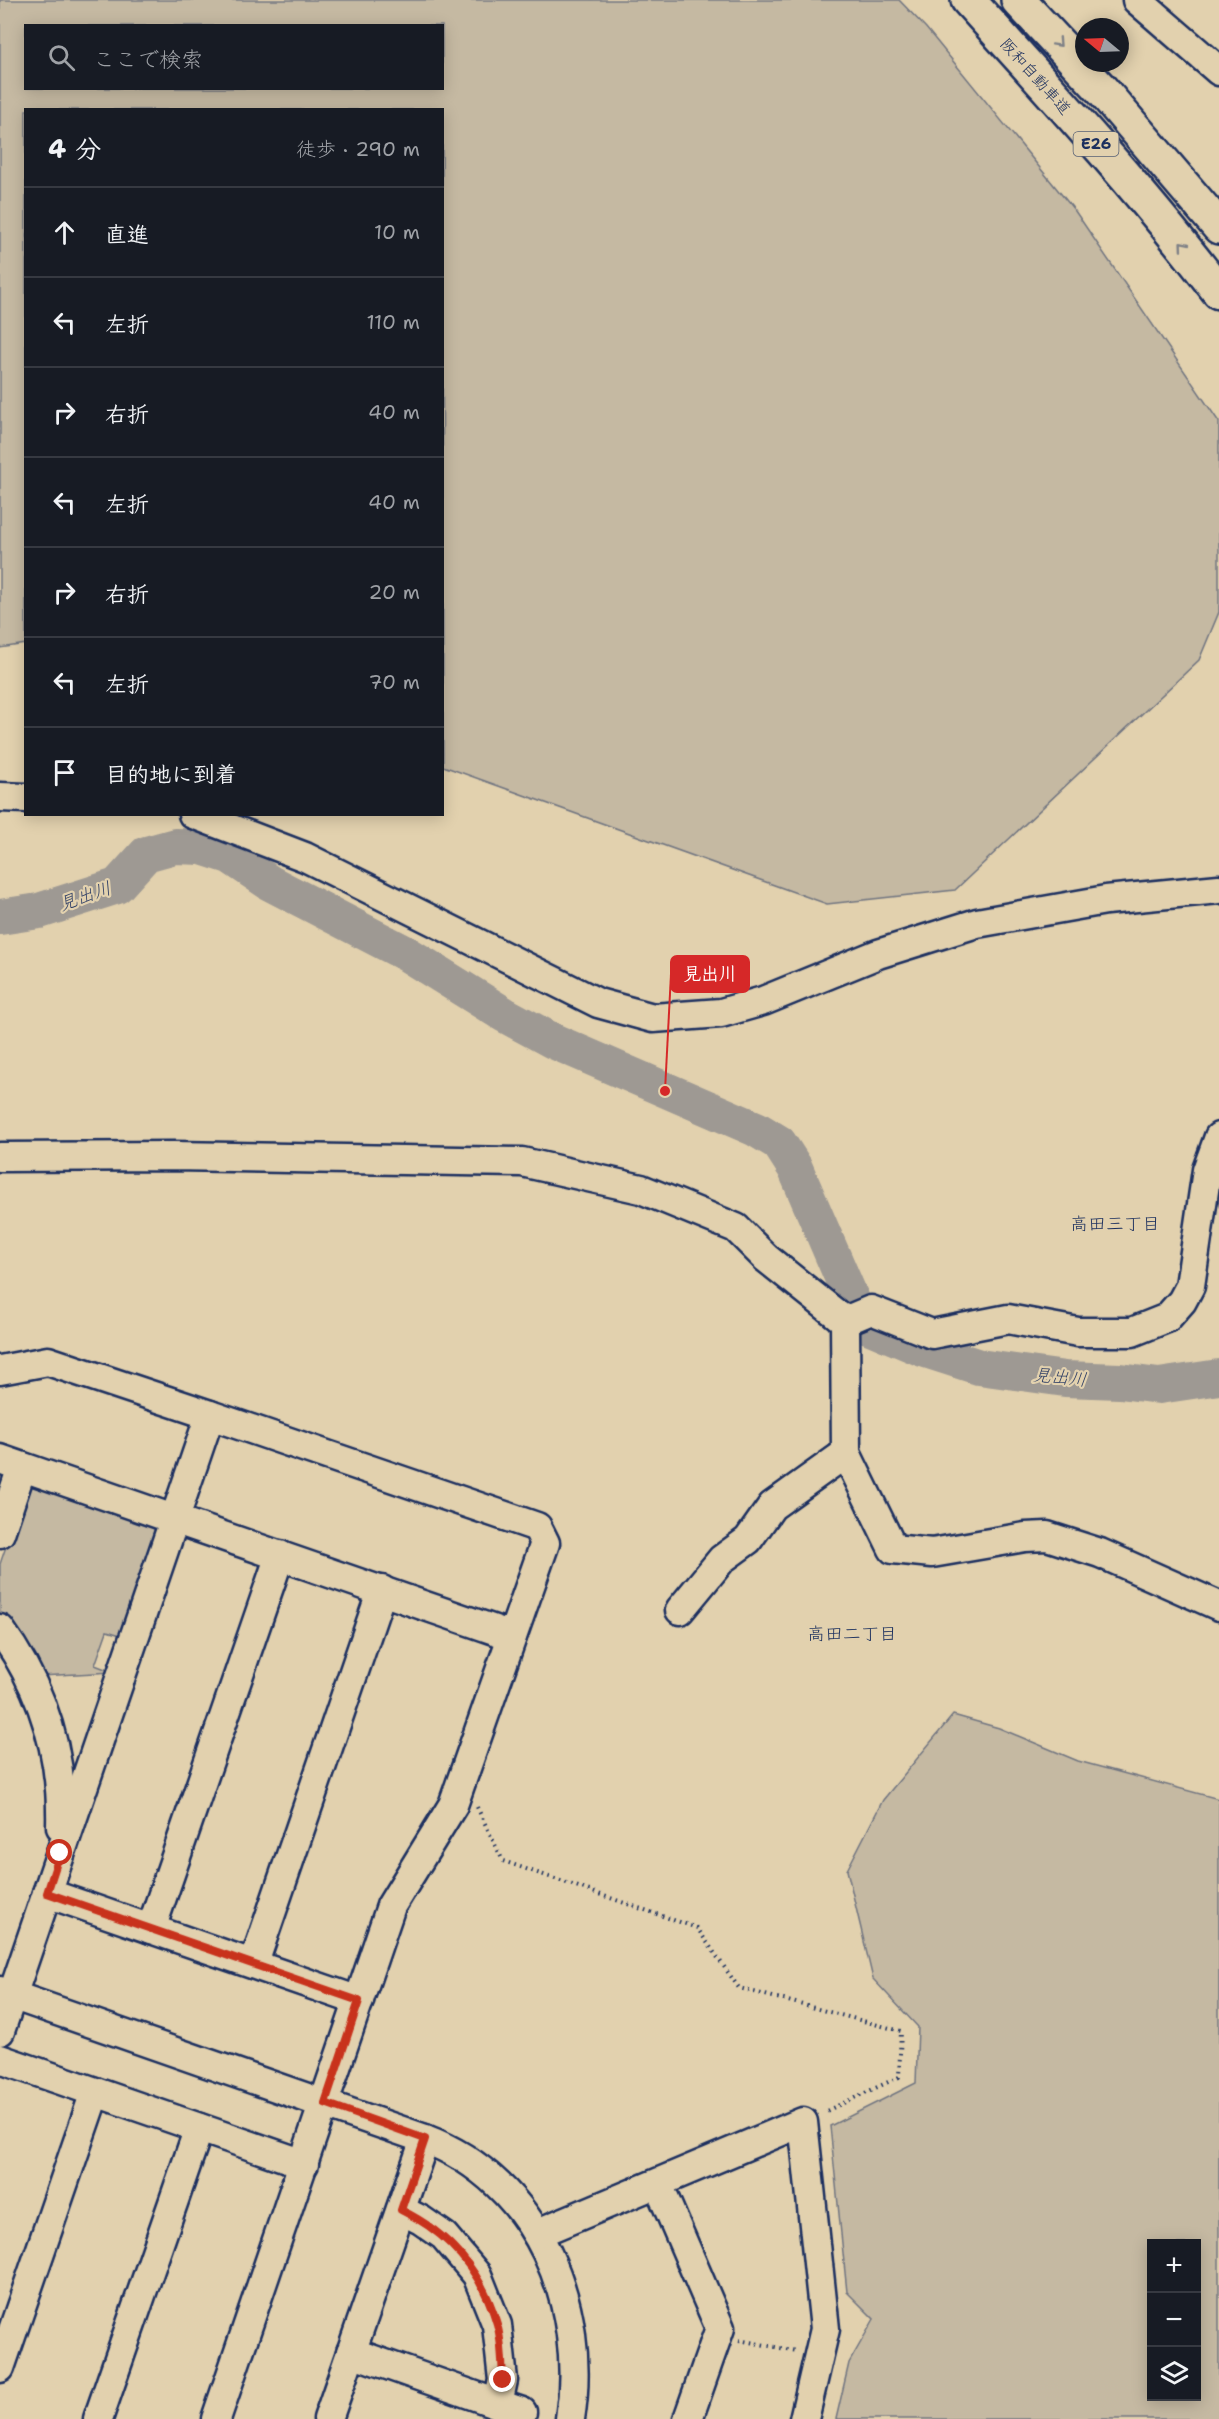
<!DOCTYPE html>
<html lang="ja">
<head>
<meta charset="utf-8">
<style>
  body { margin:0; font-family:"Shantell Sans","Klee One",sans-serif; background:#242831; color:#f1f3f6 }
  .controls { position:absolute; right:18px; bottom:18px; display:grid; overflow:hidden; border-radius:0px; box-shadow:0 3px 15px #0003 }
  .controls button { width:54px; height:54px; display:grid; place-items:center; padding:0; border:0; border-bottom:2px solid #363941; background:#171b24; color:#f1f3f6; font:30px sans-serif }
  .compass { position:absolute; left:1075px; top:18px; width:54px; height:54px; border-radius:50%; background:#171b24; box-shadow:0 3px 15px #0003; rotate:289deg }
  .stop { position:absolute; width:18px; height:18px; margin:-14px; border:4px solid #c8321e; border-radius:50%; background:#fff }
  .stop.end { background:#c8321e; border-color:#fff; box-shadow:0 2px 6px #0008 }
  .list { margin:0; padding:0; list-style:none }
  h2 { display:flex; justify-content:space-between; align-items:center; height:78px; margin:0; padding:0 24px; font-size:26px }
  h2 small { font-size:20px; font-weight:400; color:#9ea1a6 }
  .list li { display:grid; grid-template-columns:39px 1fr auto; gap:18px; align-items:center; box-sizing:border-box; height:90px; padding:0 24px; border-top:2px solid #363941 }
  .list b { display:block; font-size:22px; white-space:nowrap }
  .list em { font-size:20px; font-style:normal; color:#9ea1a6 }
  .icon { flex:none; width:33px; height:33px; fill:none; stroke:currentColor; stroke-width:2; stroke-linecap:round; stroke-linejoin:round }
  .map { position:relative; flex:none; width:1219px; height:2419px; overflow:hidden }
  .search { position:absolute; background:#171b24; box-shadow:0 3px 15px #0003; left:24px; top:24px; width:420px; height:66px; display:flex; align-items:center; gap:15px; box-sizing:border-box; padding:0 21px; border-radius:0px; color:#9ea1a6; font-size:22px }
  .panel { position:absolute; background:#171b24; box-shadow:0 3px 15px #0003; left:24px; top:108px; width:420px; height:708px; border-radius:0px }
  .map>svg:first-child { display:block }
  .green { fill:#c5b9a2; stroke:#707480; stroke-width:1.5; fill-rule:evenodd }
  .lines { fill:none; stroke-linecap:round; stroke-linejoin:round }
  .river { stroke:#9e9993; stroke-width:36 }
  .minor-casing { stroke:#1b2f5e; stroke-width:33 }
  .highway-casing { stroke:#1b2f5e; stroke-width:38 }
  .path { stroke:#1b2f5e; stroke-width:4; stroke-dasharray:1.5 4.5; stroke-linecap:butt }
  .minor { stroke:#e2d1ae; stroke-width:28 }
  .highway { stroke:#e2d1ae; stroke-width:33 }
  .oneway { stroke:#7e8086 }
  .route { stroke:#c8321e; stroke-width:8 }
  .labels { text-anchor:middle; stroke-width:4.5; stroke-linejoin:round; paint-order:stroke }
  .shield { fill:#e2d1ae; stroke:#576076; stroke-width:1.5 }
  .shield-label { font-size:15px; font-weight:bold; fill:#1b2f5e }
  .street-label { font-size:16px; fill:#1b2f5e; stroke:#e2d1ae }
  .water-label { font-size:18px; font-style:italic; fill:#2f3f66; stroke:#e2d1ae }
  .neighbourhood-label { font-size:18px; fill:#1b2f5e; stroke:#e2d1ae }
  .leader { fill:none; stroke:#d62828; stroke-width:2 }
  .callout-dot { fill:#d62828; stroke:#e2d1ae; stroke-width:2 }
  .callout { fill:#d62828; stroke:#d62828; stroke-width:2 }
  .callout-label { font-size:18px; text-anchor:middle; font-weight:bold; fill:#fff }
</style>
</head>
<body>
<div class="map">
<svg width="1219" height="2419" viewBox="0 0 1219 2419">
  <rect width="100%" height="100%" fill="#e2d1ae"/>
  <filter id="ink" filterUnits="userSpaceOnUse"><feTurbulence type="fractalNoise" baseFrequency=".0167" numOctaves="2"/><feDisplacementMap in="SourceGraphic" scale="12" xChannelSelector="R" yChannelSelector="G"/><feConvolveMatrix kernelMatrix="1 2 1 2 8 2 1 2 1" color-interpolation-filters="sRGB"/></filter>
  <g filter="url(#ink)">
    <g class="green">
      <path d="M0,0H899L926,28L1075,211L1219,422V612L1199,660L955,890L827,904L443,766L442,110H26V644L0,648ZM26,26H442V88H26Z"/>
      <polygon points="34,1483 153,1524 158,1536 124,1636 107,1631 95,1665 113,1672 40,1676 0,1615 0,1564 26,1488"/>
      <path d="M953,1715L999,1728L1078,1761L1219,1799V2419H836L849,2363L874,2319L847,2292L830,2126L916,2083L918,2027L873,1979L847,1870L883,1800ZM1152,2244H1196V2396H1152Z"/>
    </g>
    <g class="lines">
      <polyline class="river" points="0,917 39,911 117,886 146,854 175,846 202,847 230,856 270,883 407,954 505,1015 553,1041 756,1129 779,1143 795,1168 854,1305 868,1326 920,1348 979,1367 1065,1379 1120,1381 1159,1386 1219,1377"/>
      <defs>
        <g id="minor">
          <polyline points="1137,0 1219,71"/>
          <polyline points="0,797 26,798"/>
          <polyline points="193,814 305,857 598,1003 653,1018 721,1013 763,1001 878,954 977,923 1106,900 1219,889"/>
          <polyline points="0,1157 173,1156 522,1162 641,1189 736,1228 766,1258 845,1321"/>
          <polyline points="845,1321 846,1453 893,1549 932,1553 1025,1537 1047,1536 1100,1553 1219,1606"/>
          <polyline points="845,1321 871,1310 932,1334 1008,1319 1078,1332 1132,1332 1167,1318 1182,1301 1190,1286 1207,1170 1219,1137"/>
          <polyline points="0,1370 48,1361 210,1415"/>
          <polyline points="0,1459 512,1636"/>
          <polyline points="0,1533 22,1467"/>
          <polyline points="680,1610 722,1559 748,1540 772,1506 846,1453"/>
          <path d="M0,1629C43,1688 63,1754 61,1827"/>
          <polyline points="47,1893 359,2001"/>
          <polyline points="151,1929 280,1555"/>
          <polyline points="254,1963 382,1590"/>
          <path d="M0,1991L425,2139C538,2181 588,2306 570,2419"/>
          <polyline points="0,2031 210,1415 537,1527 545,1543 453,1805 391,1906 216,2419"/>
          <polyline points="0,2059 304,2164"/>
          <polyline points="658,2184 720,2328 688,2419"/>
          <polyline points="538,2233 803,2122 825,2329 804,2419"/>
          <polyline points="351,2352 498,2404 503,2380 497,2325 477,2275 444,2236 421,2220 401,2210"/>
          <polyline points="0,2368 95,2092"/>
          <polyline points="498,2404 522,2412"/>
          <polyline points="98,2419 199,2128"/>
          <polyline points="328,2419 425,2139"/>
        </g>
        <g id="highway">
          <path d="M968,0C1054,95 1141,190 1219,292"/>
          <polyline points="1018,0 1102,90 1219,227"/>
        </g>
      </defs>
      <use href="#minor" class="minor-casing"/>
      <use href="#highway" class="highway-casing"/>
      <g class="path">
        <polyline points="477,1807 503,1861 697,1928 739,1988 901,2031 899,2077 824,2112"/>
        <polyline points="739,2340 796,2351"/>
      </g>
      <use href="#minor" class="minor"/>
      <use href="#highway" class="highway"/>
    </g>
    <defs><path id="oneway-chevron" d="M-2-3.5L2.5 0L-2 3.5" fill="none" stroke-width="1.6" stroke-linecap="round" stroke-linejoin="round" transform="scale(1.5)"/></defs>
    <g class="oneway">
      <use href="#oneway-chevron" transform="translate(1058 43) rotate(47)"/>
      <use href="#oneway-chevron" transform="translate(1183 245) rotate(-130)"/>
    </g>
  </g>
  <g class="lines" filter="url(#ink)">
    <path class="route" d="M60,1853L47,1893L359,2001L325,2103L425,2139L401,2210C449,2233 482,2272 497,2324C502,2341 502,2361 503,2380"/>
  </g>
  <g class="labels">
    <rect class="shield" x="1073.5" y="132" width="45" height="24" rx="4.5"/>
    <g class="shield-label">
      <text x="1096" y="149">E26</text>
    </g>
    <g class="street-label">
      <text transform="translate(1036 76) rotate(48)" y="6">阪和自動車道</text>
    </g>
    <g class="water-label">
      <text transform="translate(85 896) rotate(-19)" y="6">見出川</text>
      <text transform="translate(1060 1377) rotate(6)" y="6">見出川</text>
    </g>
    <g class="neighbourhood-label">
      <text x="1115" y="1230">高田三丁目</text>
      <text x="852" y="1640">高田二丁目</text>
    </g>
  </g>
  <path class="leader" d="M665 1091L671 974"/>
  <circle class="callout-dot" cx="665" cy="1091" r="6"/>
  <rect class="callout" x="671" y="956" width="78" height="36" rx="6"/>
  <g class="callout-label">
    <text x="710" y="980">見出川</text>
  </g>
</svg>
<div class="controls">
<button>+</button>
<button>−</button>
<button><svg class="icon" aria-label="layers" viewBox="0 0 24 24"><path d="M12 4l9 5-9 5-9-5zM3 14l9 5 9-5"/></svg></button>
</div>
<svg class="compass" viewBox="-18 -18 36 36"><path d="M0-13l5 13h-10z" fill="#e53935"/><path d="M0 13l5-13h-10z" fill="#9ea1a6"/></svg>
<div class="stop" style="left:60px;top:1853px"></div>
<div class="stop end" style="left:503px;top:2380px"></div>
<div class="search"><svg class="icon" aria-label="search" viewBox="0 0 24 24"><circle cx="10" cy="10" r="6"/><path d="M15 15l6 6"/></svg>ここで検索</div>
<section class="panel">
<h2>4 分<small>徒歩 · 290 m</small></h2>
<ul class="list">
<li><svg class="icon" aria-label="ahead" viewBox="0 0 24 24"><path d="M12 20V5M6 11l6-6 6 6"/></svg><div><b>直進</b></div><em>10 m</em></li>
<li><svg class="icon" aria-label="left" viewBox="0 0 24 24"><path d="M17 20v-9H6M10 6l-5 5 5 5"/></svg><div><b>左折</b></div><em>110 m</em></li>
<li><svg class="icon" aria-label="right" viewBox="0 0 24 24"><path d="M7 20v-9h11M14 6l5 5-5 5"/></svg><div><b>右折</b></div><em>40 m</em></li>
<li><svg class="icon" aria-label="left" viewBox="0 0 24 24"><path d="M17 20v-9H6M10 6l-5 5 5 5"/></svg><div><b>左折</b></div><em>40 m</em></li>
<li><svg class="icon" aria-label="right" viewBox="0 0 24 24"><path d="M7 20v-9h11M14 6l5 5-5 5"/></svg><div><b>右折</b></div><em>20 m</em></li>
<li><svg class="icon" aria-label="left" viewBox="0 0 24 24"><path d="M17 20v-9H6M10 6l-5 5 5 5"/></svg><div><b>左折</b></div><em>70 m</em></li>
<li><svg class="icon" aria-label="arrive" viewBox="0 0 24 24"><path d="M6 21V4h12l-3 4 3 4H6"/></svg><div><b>目的地に到着</b></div></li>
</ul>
</section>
</div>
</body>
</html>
